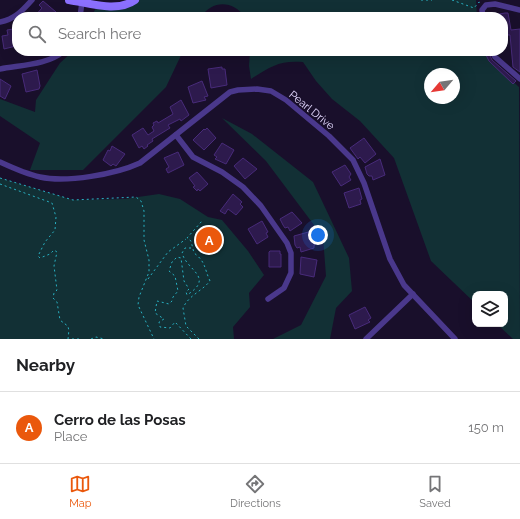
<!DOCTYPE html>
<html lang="en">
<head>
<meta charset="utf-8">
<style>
  body { margin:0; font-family:Raleway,sans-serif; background:#f6f6f6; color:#202124 }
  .controls { position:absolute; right:12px; bottom:12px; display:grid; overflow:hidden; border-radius:8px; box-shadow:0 4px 16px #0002 }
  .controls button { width:36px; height:36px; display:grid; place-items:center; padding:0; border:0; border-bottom:1px solid #e0e0e0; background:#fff; color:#202124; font:20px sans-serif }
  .compass { position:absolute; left:424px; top:68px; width:36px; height:36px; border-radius:50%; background:#fff; box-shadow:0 4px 16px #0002; rotate:241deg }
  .you { position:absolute; left:318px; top:235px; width:14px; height:14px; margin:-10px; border:3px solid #fff; border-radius:50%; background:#1a73e8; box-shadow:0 0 0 6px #1a73e833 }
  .badge { display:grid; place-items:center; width:26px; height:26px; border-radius:50%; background:#ea580c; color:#fff; font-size:13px; font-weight:700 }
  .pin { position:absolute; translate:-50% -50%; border:2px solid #fff; box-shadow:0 1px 4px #0006 }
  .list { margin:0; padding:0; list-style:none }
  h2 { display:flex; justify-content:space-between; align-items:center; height:52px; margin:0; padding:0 16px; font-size:17px }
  h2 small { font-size:13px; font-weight:400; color:#757577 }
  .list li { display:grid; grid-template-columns:26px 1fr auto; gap:12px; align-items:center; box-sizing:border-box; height:72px; padding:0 16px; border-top:1px solid #e0e0e0 }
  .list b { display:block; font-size:15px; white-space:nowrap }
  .list p { margin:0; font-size:13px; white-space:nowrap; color:#757577 }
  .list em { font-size:13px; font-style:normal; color:#757577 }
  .icon { flex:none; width:22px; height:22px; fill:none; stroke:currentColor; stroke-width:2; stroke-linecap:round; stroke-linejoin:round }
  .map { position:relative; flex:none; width:520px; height:339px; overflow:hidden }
  .search { position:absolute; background:#fff; box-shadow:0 4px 16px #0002; left:12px; right:12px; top:12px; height:44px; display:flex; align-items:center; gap:10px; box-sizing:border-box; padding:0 14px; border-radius:16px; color:#757577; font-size:15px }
  .sheet { height:124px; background:#fff }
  nav { display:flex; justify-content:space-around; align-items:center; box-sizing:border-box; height:56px; border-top:1px solid #e0e0e0; background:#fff; font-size:11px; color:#757577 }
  nav a { display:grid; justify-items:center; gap:2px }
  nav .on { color:#ea580c }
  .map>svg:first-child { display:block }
  .green { fill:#123035; fill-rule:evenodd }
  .building { fill:#2d1a4d; stroke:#482b7a }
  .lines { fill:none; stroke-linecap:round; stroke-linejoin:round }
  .path { stroke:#29b1c3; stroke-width:1; stroke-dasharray:2 3; stroke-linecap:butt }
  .street { stroke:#4a388c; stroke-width:5.5 }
  .secondary { stroke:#8c70ff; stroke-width:8 }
  .labels { text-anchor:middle; stroke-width:3; stroke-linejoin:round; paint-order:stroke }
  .street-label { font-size:11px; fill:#e4d9ff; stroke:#190f2b }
</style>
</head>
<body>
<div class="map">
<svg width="520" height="339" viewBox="0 0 520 339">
  <rect width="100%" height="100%" fill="#190f2b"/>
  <g class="green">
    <path d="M140,0H476L477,17H245C233,0 212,0 201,17H91L96,8C113,10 125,10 140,0Z"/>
    <polygon points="73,51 183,51 166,87 83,170 30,170 40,143 0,116 0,99 35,112 36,100 60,63"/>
    <path d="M250,51H484L488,59L519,87L520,339H513L497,324H505V294H475V303L431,261L394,158L360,121L332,99L316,81L303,62C279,60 270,67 251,79L249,66ZM430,74H454V98H430Z"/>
    <polygon points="222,118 252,134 313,182 349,258 352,291 336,308 330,339 273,339 301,325 326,276 323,237 266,161"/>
    <polygon points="0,178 73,200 124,199 159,194 180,199 208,217 222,220 248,251 264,275 249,293 250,307 233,327 234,339 0,339"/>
  </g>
  <g class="building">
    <polygon points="43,1 56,12 51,17 34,17 42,8 39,5"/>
    <polygon points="505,13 508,13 511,30 520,29 520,72 513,67 510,35 503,35 503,17 493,17 493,15"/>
    <polygon points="13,29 16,46 4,49 2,36 8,35 7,30"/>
    <polygon points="484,51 488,51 492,60 516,81 513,84 489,61"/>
    <polygon points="222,67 222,69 225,69 227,85 211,88 208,69"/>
    <polygon points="37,70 40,86 39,89 26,92 22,74"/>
    <polygon points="0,79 11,86 5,99 0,96"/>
    <polygon points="202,81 208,96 204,97 206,100 193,103 188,87"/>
    <polygon points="181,100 189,115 181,121 180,119 168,125 170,128 152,139 153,141 147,145 148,146 144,149 142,146 139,148 132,135 143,128 148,135 154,131 152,127 154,125 153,123 157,121 158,123 173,114 170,107"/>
    <polygon points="207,128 216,138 204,150 193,140 204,129 205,130"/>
    <polygon points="364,138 376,154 365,163 360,157 358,159 350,148"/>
    <polygon points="222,143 234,150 226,164 215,159 217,157 214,155"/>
    <polygon points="112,146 125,154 116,166 113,164 111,166 103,160 108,150 110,151"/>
    <polygon points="178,152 184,165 168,173 166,169 169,167 164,158"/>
    <polygon points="243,158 257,169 245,179 234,166"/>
    <polygon points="380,159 385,175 373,180 372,176 369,176 367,174 365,167"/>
    <polygon points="345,165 351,174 349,177 351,180 341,186 332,172"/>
    <polygon points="197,172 208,184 200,191 198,189 197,191 193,187 195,186 189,178"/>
    <polygon points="359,188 362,199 360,200 361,204 349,208 344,193"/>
    <polygon points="233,194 242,202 240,204 243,207 236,215 228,209 225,214 220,211"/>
    <polygon points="292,212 302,223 290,231 288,227 285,228 283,225 280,219"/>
    <polygon points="262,221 268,232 266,233 268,237 257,244 248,229"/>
    <polygon points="312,231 315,245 314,245 314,248 301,252 300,247 297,248 295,245 294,236"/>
    <polygon points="270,251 280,251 280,254 281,254 281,267 269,267 269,252"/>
    <polygon points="301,257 317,260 314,277 300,274"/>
    <polygon points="365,307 371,318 368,320 370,322 355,329 349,315"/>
  </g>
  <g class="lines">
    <g class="path">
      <polyline points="421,0 432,0"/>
      <polyline points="452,0 474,8 479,2 481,3"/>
      <polyline points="0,178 73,200 136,197 141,201 144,211 144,240 149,260 149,272 139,297 138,305 154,339"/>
      <path d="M0,184L52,203L56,217L55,230L45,242L38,256L40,258L50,254L54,250L57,252L54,266L57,290L54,293L53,298L57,302L60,320C68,327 70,324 68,339"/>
      <polyline points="148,279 168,252 186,239"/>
      <polyline points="72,339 82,339"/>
      <polyline points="91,339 96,337 104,339"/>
      <path d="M191,339L175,322L170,328L160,327L159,322L164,319L155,313L157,301L169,304L172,301L173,297L178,291L175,276L169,271L172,262L177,257L181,258L184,281L189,289L186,292L187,295C215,277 187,271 182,253L185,248H194"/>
      <path d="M199,339L186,326L183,308C189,295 201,292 210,281C204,268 206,262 194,253L191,241L187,238L202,221"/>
    </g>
    <g class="street">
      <polyline points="80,17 82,2"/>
      <polyline points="483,17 482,10 486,5 495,4 520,10"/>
      <path d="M0,22C15,19 22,11 32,0"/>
      <polyline points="492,51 495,57 520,79"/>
      <path d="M0,69C21,65 48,65 64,51"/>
      <polyline points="176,135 193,157 222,172 243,187 261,206 287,243 291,253 291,273 284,288 268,299"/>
      <path d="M0,162C13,168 26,174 40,177C67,183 116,174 140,163L230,92L238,90L257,89L271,91L286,100L329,136L353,160L364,183L390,259L404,285L455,339"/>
      <polyline points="366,339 413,294"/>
    </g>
    <path class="secondary" d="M69,0C89,3 117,13 135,0"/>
  </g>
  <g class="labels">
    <g class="street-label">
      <text transform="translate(312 110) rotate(39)" y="4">Pearl Drive</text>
    </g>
  </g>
</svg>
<div class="controls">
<button><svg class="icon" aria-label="layers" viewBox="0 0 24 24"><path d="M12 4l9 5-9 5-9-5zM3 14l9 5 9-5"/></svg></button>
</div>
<svg class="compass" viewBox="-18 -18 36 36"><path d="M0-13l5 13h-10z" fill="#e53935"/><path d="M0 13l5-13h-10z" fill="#757577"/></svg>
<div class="you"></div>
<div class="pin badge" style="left:209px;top:240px">A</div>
<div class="search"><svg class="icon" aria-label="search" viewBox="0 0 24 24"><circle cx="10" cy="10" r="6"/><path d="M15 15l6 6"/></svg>Search here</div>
</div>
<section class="sheet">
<h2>Nearby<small></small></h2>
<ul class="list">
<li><span class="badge">A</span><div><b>Cerro de las Posas</b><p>Place</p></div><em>150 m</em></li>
</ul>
</section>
<nav>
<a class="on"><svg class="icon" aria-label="map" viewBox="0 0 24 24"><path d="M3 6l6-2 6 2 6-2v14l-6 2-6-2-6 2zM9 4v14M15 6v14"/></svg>Map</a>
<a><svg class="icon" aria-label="directions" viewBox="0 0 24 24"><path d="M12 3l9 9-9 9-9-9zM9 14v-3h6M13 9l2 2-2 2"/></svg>Directions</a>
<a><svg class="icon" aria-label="saved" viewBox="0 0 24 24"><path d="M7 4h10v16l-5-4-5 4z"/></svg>Saved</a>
</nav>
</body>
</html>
